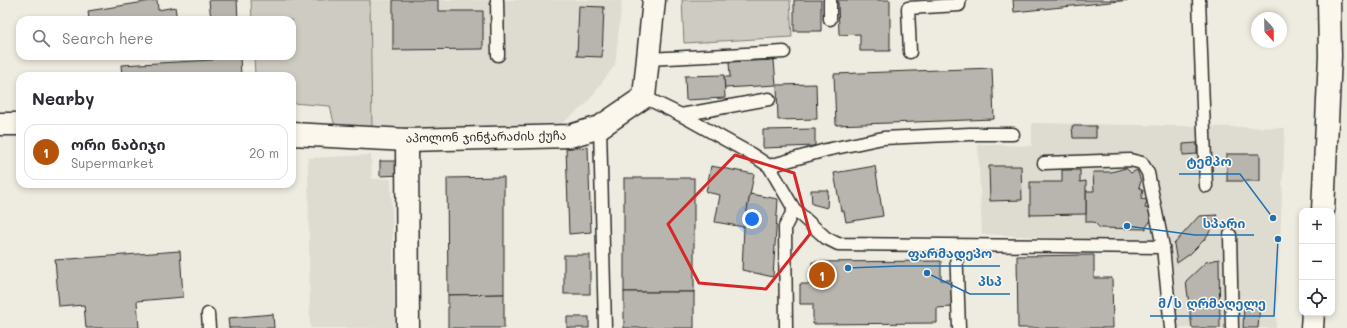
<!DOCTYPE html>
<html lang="en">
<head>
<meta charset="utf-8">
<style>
  body { margin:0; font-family:Mali,"Noto Sans Georgian",sans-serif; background:#f7f7f7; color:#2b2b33 }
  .controls { position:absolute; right:12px; bottom:12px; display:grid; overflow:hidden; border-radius:8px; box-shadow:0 2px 6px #0003 }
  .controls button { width:36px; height:36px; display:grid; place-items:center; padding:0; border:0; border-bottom:1px solid #e1e1e2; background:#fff; color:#2b2b33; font:20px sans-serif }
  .compass { position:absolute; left:1251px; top:12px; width:36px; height:36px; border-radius:50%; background:#fff; box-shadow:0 2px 6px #0003; rotate:158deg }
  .you { position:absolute; left:752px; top:219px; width:14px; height:14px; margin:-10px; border:3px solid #fff; border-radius:50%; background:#1a73e8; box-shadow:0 0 0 6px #1a73e833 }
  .badge { display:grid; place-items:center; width:26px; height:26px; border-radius:50%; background:#b45309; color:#fff; font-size:13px; font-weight:700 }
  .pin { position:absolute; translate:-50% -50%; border:2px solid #fff; box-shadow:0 1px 4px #0006 }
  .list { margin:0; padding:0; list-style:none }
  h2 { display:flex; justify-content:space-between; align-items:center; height:52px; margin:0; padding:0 16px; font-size:17px }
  h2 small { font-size:13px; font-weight:400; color:#7c7c81 }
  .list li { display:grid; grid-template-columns:26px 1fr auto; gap:12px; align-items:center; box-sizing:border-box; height:56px; margin:0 8px 8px; padding:0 8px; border:1px solid #e1e1e2; border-radius:12px }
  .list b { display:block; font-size:15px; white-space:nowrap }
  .list p { margin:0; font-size:13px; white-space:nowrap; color:#7c7c81 }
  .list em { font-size:13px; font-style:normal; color:#7c7c81 }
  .icon { flex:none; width:22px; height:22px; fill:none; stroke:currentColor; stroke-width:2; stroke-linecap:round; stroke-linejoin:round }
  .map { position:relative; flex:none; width:1347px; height:328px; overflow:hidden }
  .search { position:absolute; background:#fff; box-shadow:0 2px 6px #0003; left:16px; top:16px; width:280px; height:44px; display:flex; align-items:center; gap:10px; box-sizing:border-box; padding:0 14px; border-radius:12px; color:#7c7c81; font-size:15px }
  .panel { position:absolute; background:#fff; box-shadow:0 2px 6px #0003; left:16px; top:72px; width:280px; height:116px; border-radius:12px }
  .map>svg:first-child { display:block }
  .built { fill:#dedbd1 }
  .green { fill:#cecbc2; stroke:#7c7b76 }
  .building { fill:#b8b5ae; stroke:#2b2b2b }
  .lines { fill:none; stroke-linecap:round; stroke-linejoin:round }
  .lane-casing { stroke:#2b2b2b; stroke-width:15 }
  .street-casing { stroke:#2b2b2b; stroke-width:25 }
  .primary-casing { stroke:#2b2b2b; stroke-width:25 }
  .lane { stroke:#fbf7ec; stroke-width:12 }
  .street { stroke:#fbf7ec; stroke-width:22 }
  .primary { stroke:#fbf7ec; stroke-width:22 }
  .marked { fill:none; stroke:#d62828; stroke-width:3; stroke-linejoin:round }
  .labels { text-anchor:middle; stroke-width:3; stroke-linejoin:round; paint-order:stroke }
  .street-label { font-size:12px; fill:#2b2b2b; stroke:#fbf7ec }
  .leader { fill:none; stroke:#1f6fb2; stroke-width:1.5 }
  .callout-dot { fill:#1f6fb2; stroke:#fbf7ec; stroke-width:1.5 }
  .callout-label { font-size:13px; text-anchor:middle; font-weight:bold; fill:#1f6fb2; stroke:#fbf7ec; stroke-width:3; stroke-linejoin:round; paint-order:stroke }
</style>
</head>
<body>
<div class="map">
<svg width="1347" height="328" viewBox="0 0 1347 328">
  <rect width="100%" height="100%" fill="#eeebe0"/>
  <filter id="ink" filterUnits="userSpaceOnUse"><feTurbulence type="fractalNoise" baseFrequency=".025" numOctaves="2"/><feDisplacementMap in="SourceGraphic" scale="8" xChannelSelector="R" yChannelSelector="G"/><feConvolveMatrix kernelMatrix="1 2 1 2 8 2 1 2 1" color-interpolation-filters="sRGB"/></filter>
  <g filter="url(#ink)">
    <g class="built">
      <polygon points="370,0 622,0 615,65 586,104 560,125 398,138 372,127"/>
      <polygon points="1032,123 1285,128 1276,328 1173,328 1166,244 982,234 978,144 1032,146"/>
      <polygon points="371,155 372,179 391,179 395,328 310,328 308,158"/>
    </g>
    <g class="green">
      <polygon points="251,0 370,0 372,127 335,127 330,106 292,103 292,76 255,76 254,56 292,56 292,20 252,20"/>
      <polygon points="682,0 790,0 792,37 684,43"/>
    </g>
    <g class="building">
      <polygon points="157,0 158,10 175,7 177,20 89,20 88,11"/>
      <polygon points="209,0 237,0 238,20 211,20"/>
      <polygon points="393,0 438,0 438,11 483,11 483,49 393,50"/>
      <rect x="794" y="0" width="27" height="31"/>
      <polygon points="838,0 890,0 890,51 860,51 860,34 839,35"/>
      <polygon points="1013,0 1130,0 1014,12"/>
      <polygon points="579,6 604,7 602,57 577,56"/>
      <polygon points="213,56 240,56 241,76 122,76 121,65 213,60"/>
      <polygon points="774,60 776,85 725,88 724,77 730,77 729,62"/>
      <polygon points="992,68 994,119 836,125 834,74"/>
      <polygon points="724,75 725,98 686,100 685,76"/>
      <polygon points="816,84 817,119 778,120 777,85"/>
      <polygon points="1072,126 1096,126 1096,138 1073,138"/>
      <polygon points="815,129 815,146 763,148 763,130"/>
      <polygon points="1197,143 1197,154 1183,155 1183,144"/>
      <polygon points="588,147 591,232 569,234 566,148"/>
      <rect x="1227" y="154" width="33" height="27"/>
      <polygon points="380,161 401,161 402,175 380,176"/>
      <polygon points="711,166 754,174 744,227 715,222 720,195 706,192"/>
      <polygon points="875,166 883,216 846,222 844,211 841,211 834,173"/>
      <polygon points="989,166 1021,166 1022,200 990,201"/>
      <polygon points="1126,168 1131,173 1137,170 1141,181 1139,187 1143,190 1141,199 1147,200 1145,208 1150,209 1152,219 1146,227 1146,229 1100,228 1094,222 1086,222 1086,191 1094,191 1093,172 1111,172"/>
      <polygon points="1062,170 1080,170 1080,182 1086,181 1086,214 1030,215 1030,182 1062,182"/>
      <polygon points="504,177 504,294 448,295 447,178"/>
      <rect x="624" y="178" width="70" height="114"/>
      <polygon points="811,190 828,190 827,208 812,204"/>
      <polygon points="750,194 778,199 773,277 742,270 744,227"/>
      <polygon points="1217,215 1209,233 1204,240 1190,254 1177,263 1174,244 1199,216"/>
      <polygon points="180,251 183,297 137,301 139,328 86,328 84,305 59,307 55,260"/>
      <rect x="564" y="255" width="26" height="39"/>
      <polygon points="1094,255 1094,278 1112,278 1113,328 1018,328 1017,256"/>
      <polygon points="1219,259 1220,328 1192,328 1186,281 1206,262"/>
      <polygon points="941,261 941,280 953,280 953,307 937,308 937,323 813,324 813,304 800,304 800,284 812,284 812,262"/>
      <rect x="624" y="292" width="70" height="36"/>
      <polygon points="504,294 504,328 448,328 448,295"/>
      <polygon points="1244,304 1260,305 1258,328 1243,328"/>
      <polygon points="273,314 274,328 229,328 228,318"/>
      <rect x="567" y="317" width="22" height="11"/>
    </g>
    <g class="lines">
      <defs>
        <g id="lane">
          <polyline points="497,0 498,55"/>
          <polyline points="830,0 830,19"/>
          <polyline points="1199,0 1206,186"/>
          <polyline points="910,52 908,8 959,5 959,0"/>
          <polyline points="648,59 784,52"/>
          <polyline points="644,97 681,115 751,154 769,166 794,209 826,238 838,244 1163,247"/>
          <polyline points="681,115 769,99"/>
          <polyline points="600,127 605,328"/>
          <polyline points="1044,163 1130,160 1142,163 1148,173 1163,247 1171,328"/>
          <polyline points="769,166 826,150 883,138 970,134 1013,134"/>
          <polyline points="1230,235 1232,328"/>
          <polyline points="956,246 959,328"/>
          <polyline points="208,314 209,328"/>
          <polyline points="786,328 785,227 794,209"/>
        </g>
        <g id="street">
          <polyline points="0,124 20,124"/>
          <polyline points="292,134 407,140 570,136 600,127 644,97 654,0"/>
          <polyline points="407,140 408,328"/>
        </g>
        <g id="primary">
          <polyline points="1323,211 1330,56 1329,0"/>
          <polyline points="1312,328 1313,313"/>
        </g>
      </defs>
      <use href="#lane" class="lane-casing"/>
      <use href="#street" class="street-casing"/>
      <use href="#primary" class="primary-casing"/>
      <use href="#lane" class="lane"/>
      <use href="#street" class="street"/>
      <use href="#primary" class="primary"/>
    </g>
  </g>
  <path class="marked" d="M735,155L794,173L810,234L766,289L699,283L668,224Z"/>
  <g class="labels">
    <g class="street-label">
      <text transform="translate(486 137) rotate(-1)" y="4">აპოლონ ჯინჭარაძის ქუჩა</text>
    </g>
  </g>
  <path class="leader" d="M1273 218L1240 174H1179M1127 226L1195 235H1254M848 268L899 266H1000M927 273L970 294H1010M1278 239L1274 316H1150"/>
  <g class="callout-dot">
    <circle cx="1273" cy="218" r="4"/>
    <circle cx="1127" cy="226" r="4"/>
    <circle cx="848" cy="268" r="4"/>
    <circle cx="927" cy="273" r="4"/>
    <circle cx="1278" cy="239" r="4"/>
  </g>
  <g class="callout-label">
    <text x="1209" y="166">ტემპო</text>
    <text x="1224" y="228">სპარი</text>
    <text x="950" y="258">ფარმადეპო</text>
    <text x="990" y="286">პსპ</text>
    <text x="1212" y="308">მ/ს ღრმაღელე</text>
  </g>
</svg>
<div class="controls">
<button>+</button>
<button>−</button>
<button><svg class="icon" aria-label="locate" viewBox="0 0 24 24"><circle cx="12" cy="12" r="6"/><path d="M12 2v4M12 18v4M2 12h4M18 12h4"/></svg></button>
</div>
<svg class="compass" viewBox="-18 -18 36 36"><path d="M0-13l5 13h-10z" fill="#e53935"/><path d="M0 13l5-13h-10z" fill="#7c7c81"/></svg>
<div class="you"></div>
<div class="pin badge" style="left:822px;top:275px">1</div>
<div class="search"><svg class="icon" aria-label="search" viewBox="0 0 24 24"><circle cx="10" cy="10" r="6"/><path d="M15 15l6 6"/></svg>Search here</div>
<section class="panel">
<h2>Nearby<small></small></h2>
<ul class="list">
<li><span class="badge">1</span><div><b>ორი ნაბიჯი</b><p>Supermarket</p></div><em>20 m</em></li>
</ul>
</section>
</div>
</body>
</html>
